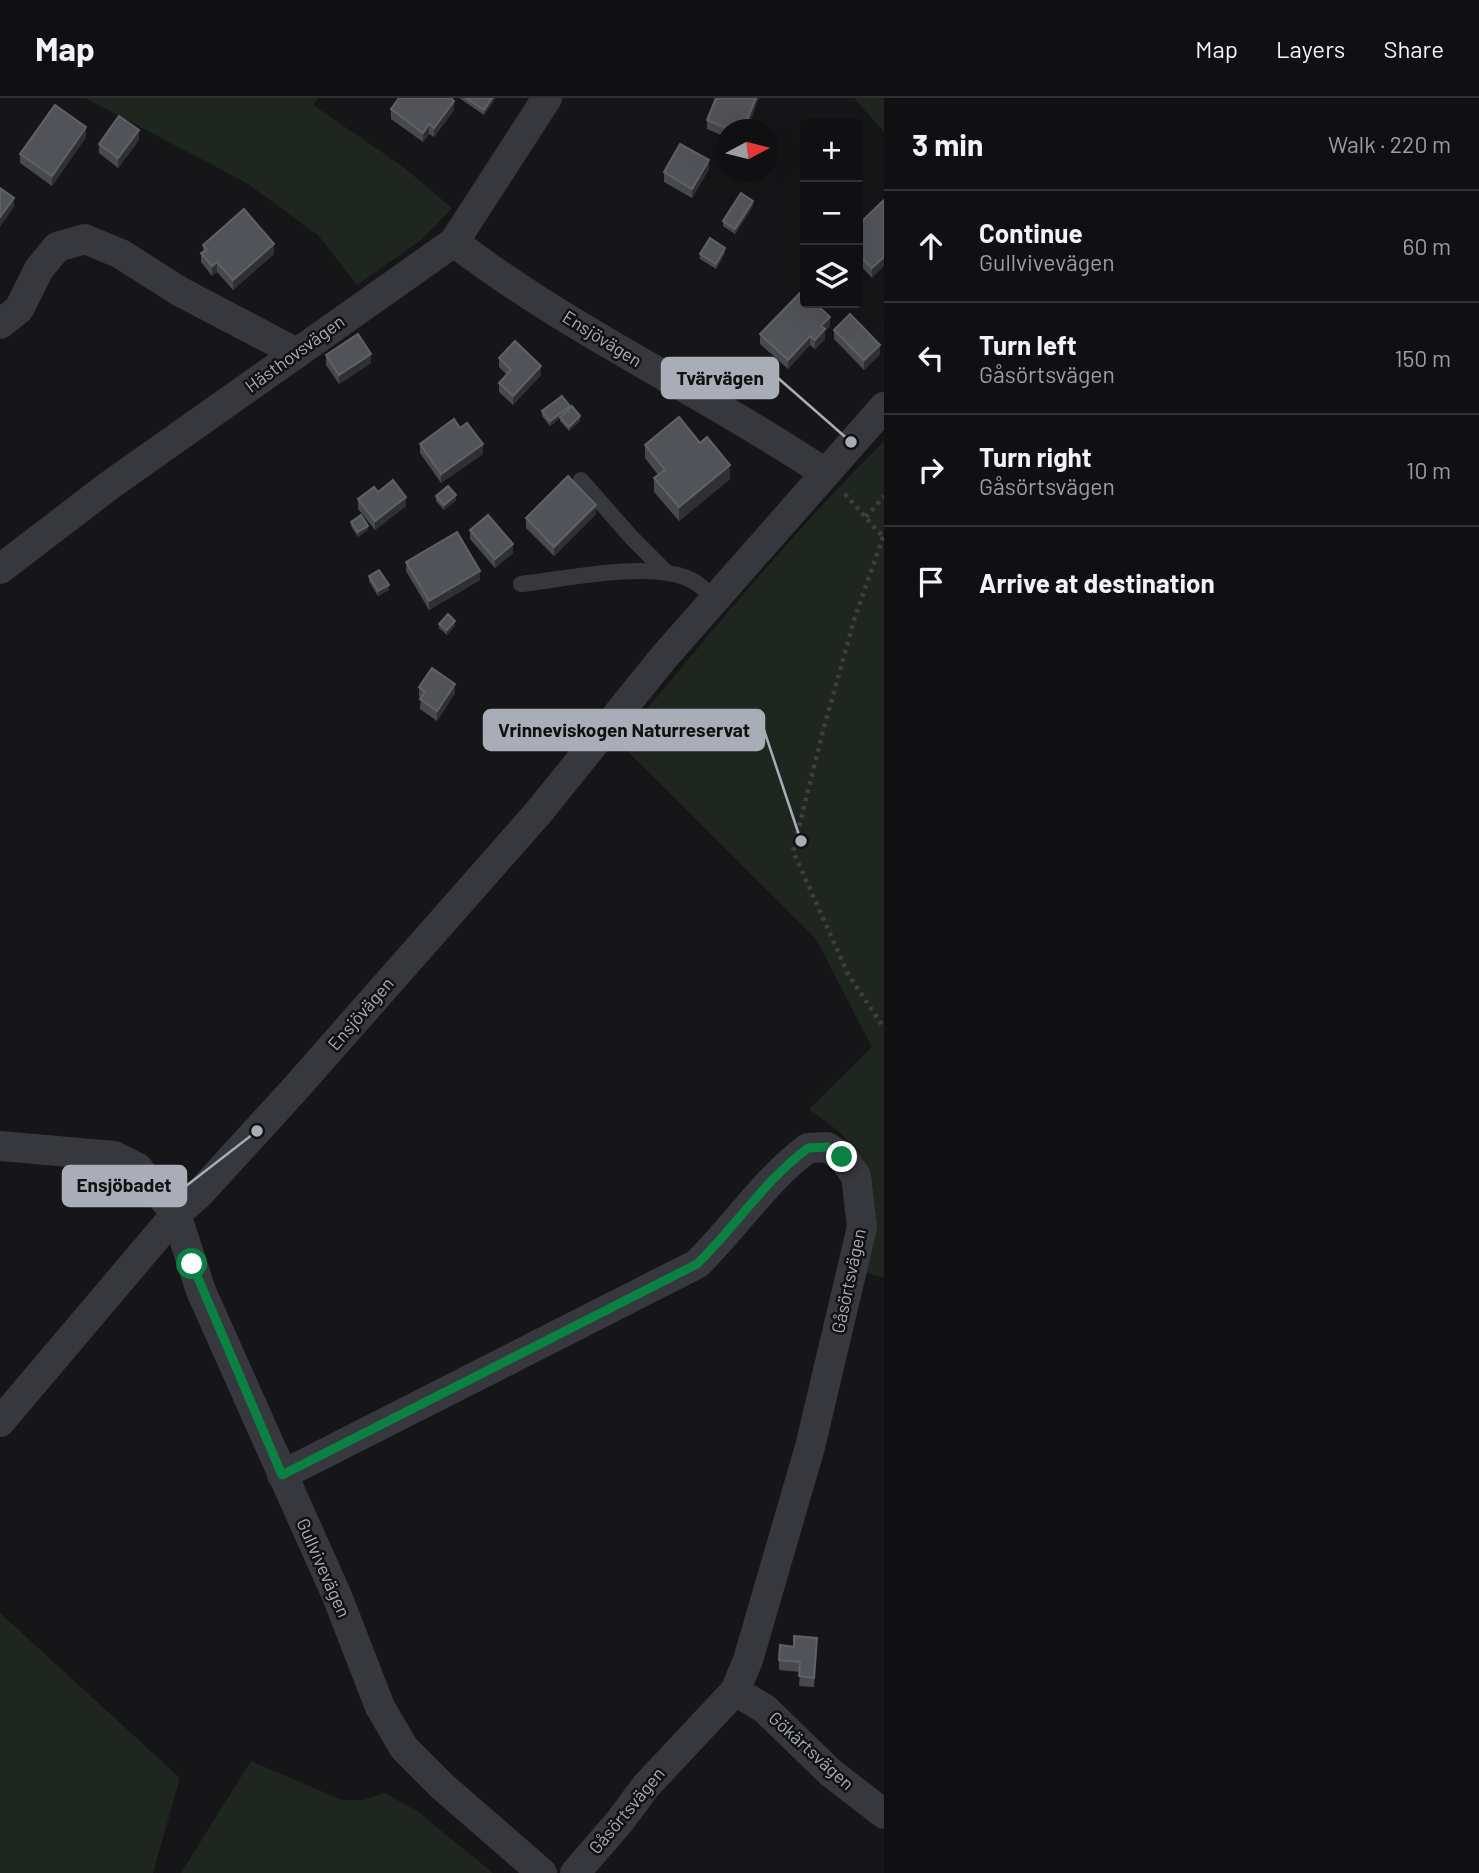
<!DOCTYPE html>
<html lang="en">
<head>
<meta charset="utf-8">
<style>
  body { margin:0; font-family:Barlow,sans-serif; background:#1e1e20; color:#f1f3f6 }
  .controls { position:absolute; right:21px; top:21px; display:grid; overflow:hidden; border-radius:7px; box-shadow:0 7px 28px #0002 }
  .controls button { width:63px; height:63px; display:grid; place-items:center; padding:0; border:0; border-bottom:2px solid #303032; background:#101012; color:#f1f3f6; font:35px sans-serif }
  .compass { position:absolute; left:716px; top:21px; width:63px; height:63px; border-radius:50%; background:#101012; box-shadow:0 7px 28px #0002; rotate:83deg }
  .stop { position:absolute; width:21px; height:21px; margin:-16px; border:5px solid #0b8043; border-radius:50%; background:#fff }
  .stop.end { background:#0b8043; border-color:#fff; box-shadow:0 2px 7px #0008 }
  .list { margin:0; padding:0; list-style:none }
  h2 { display:flex; justify-content:space-between; align-items:center; height:91px; margin:0; padding:0 28px; font-size:30px }
  h2 small { font-size:23px; font-weight:400; color:#9c9d9f }
  .list li { display:grid; grid-template-columns:46px 1fr auto; gap:21px; align-items:center; box-sizing:border-box; height:112px; padding:0 28px; border-top:2px solid #303032 }
  .list b { display:block; font-size:26px; white-space:nowrap }
  .list p { margin:0; font-size:23px; white-space:nowrap; color:#9c9d9f }
  .list em { font-size:23px; font-style:normal; color:#9c9d9f }
  .icon { flex:none; width:38px; height:38px; fill:none; stroke:currentColor; stroke-width:2; stroke-linecap:round; stroke-linejoin:round }
  .map { position:relative; flex:none; width:884px; height:1775px; overflow:hidden }
  header { display:flex; align-items:center; gap:42px; box-sizing:border-box; height:98px; padding:0 35px; background:#101012; border-bottom:2px solid #303032 }
  header strong { font-size:33px }
  nav { display:flex; gap:38px; margin-inline-start:auto; font-size:24px }
  main { display:flex }
  aside { flex:1; background:#101012 }
  .map>svg:first-child { display:block }
  .green { fill:#1e261f }
  .lines { fill:none; stroke-linecap:round; stroke-linejoin:round }
  .path { stroke:#3d3f44; stroke-width:4.5; stroke-dasharray:3.5 5; stroke-linecap:butt }
  .lane { stroke:#37383d; stroke-width:16 }
  .street { stroke:#37383d; stroke-width:30 }
  .wall { fill:#47494d }
  .shaded-wall { fill:#2f3033 }
  .building { fill:#525359; stroke:#5f6168; stroke-width:2 }
  .route { stroke:#0b8043; stroke-width:9 }
  .labels { text-anchor:middle; stroke-width:5; stroke-linejoin:round; paint-order:stroke }
  .street-label { font-size:18px; fill:#a8adb8; stroke:#111113 }
  .leader { fill:none; stroke:#a8adb8; stroke-width:2.5 }
  .callout-dot { fill:#a8adb8; stroke:#111113; stroke-width:2.5 }
  .callout { fill:#a8adb8; stroke:#a8adb8; stroke-width:2.5 }
  .callout-label { font-size:19px; text-anchor:middle; font-weight:bold; fill:#111 }
</style>
</head>
<body>
<header>
<strong>Map</strong>
<nav><a>Map</a><a>Layers</a><a>Share</a></nav>
</header>
<main>
<div class="map">
<svg width="884" height="1775" viewBox="0 0 884 1775">
  <rect width="100%" height="100%" fill="#161618"/>
  <g class="green">
    <polygon points="85,0 318,0 313,7 402,68 452,110 420,143 357,187 318,137 245,84"/>
    <polygon points="854,0 884,0 884,34"/>
    <path d="M884,343V1180L864,1174L869,1076L842,1036L809,1011L872,949L816,841L619,645C704,542 789,438 884,343Z"/>
    <polygon points="0,1515 180,1680 153,1775 0,1775"/>
    <polygon points="251,1663 342,1702 363,1702 384,1695 417,1713 493,1775 181,1775"/>
  </g>
  <g class="lines">
    <g class="path">
      <polyline points="845,396 883,439"/>
      <polyline points="866,419 884,398"/>
      <polyline points="883,439 855,519 823,633 793,753 848,876 884,930"/>
    </g>
    <g class="lane">
      <polyline points="581,382 632,440 666,474"/>
      <path d="M521,486C565,481 644,464 684,479C697,483 705,492 714,501"/>
    </g>
    <g class="street">
      <path d="M454,144C570,233 704,294 825,375"/>
      <polyline points="0,226 19,211 39,171 57,149 85,141 121,156 179,193 297,255"/>
      <polyline points="0,471 110,387 454,144 547,0"/>
      <polyline points="0,1048 114,1058 138,1070 176,1116 201,1193 337,1498 380,1609 404,1650 443,1689 542,1775"/>
      <polyline points="0,1324 176,1116 199,1096 294,992 538,715 664,559 884,309"/>
      <path d="M282,1377L697,1166C735,1129 765,1082 808,1050L827,1049L842,1059L856,1078L862,1129L810,1349L748,1562L735,1593L646,1688L620,1723L575,1775"/>
      <polyline points="735,1593 765,1611 831,1675 884,1716"/>
    </g>
  </g>
  <g class="wall">
    <polygon points="453,0 454,12 434,39 429,36 423,44 391,21 391,11"/>
    <polygon points="459,0 495,0 495,1 484,17"/>
    <polygon points="707,22 747,32 726,32 726,39 707,31"/>
    <polygon points="86,39 52,88 20,65 20,56"/>
    <polygon points="139,42 118,70 99,55 99,46"/>
    <polygon points="709,71 692,100 664,84 664,74"/>
    <polygon points="884,102 872,180 858,165 858,127"/>
    <polygon points="753,108 735,136 723,128 723,123"/>
    <polygon points="203,147 274,156 233,192 217,174 212,178 201,164 201,155 203,154"/>
    <polygon points="725,155 716,171 700,161 700,156"/>
    <polygon points="830,228 825,233 825,241 815,251 810,247 788,271 760,246 760,236"/>
    <polygon points="834,232 880,256 864,272 834,241"/>
    <polygon points="326,257 371,265 339,286 326,267"/>
    <polygon points="499,260 541,277 513,307 499,294 499,285 507,277 499,269"/>
    <polygon points="570,310 580,323 569,333 560,323 560,320 550,328 542,318 542,313"/>
    <polygon points="460,330 483,356 441,385 420,355 420,346"/>
    <polygon points="645,347 730,381 679,423 654,394 654,380 658,377 645,360"/>
    <polygon points="378,394 406,408 375,432 358,411 358,401"/>
    <polygon points="436,398 456,402 444,412 436,403"/>
    <polygon points="596,416 554,458 526,430 526,420"/>
    <polygon points="351,424 368,432 358,439 351,428"/>
    <polygon points="470,432 513,455 495,470 470,441"/>
    <polygon points="406,464 480,482 429,512 406,473"/>
    <polygon points="369,478 389,492 378,498 369,483"/>
    <polygon points="439,526 455,528 447,537 439,530"/>
    <polygon points="419,589 455,595 437,623 420,611 421,600 419,599"/>
    <polygon points="817,1549 814,1589 799,1588 800,1574 779,1572 779,1562"/>
  </g>
  <g class="shaded-wall">
    <polygon points="450,0 453,0 453,4 454,3 454,12 434,39 434,30"/>
    <polygon points="492,0 495,1 484,17 484,12"/>
    <polygon points="756,0 759,0 747,32 743,32"/>
    <polygon points="429,26 429,36 423,44 423,35"/>
    <polygon points="86,29 86,39 52,88 52,78"/>
    <polygon points="139,32 139,42 118,70 118,60"/>
    <polygon points="709,62 709,71 692,100 692,91"/>
    <polygon points="14,100 14,109 0,129 0,119"/>
    <polygon points="753,103 753,108 735,136 735,131"/>
    <polygon points="274,146 274,156 233,192 233,182"/>
    <polygon points="725,150 725,155 716,171 716,166"/>
    <polygon points="884,159 884,168 872,180 872,170"/>
    <polygon points="217,164 217,174 212,178 212,168"/>
    <polygon points="830,219 830,228 825,233 825,241 815,251 815,242 821,228"/>
    <polygon points="810,238 810,247 788,271 788,262"/>
    <polygon points="880,247 880,256 864,272 864,262"/>
    <polygon points="371,256 371,265 339,286 339,277"/>
    <polygon points="541,268 541,277 513,307 513,298"/>
    <polygon points="570,308 570,313 550,328 550,323"/>
    <polygon points="580,318 580,323 569,333 569,329"/>
    <polygon points="483,346 483,356 441,385 441,376"/>
    <polygon points="730,367 730,381 679,423 679,409"/>
    <polygon points="456,397 456,402 444,412 444,407"/>
    <polygon points="406,399 406,408 375,432 375,423"/>
    <polygon points="596,407 596,416 554,458 554,449"/>
    <polygon points="368,428 368,432 358,439 358,434"/>
    <polygon points="513,446 513,455 495,470 495,461"/>
    <polygon points="480,473 480,482 429,512 429,503"/>
    <polygon points="389,487 389,492 378,498 378,493"/>
    <polygon points="455,523 455,528 447,537 447,532"/>
    <polygon points="455,586 455,595 437,623 437,613"/>
  </g>
  <g class="building">
    <polygon points="399,0 451,0 454,3 434,30 429,26 423,35 391,11"/>
    <polygon points="466,0 492,0 484,12"/>
    <polygon points="716,0 756,0 743,32 731,32 707,22"/>
    <polygon points="55,7 86,29 52,78 20,56"/>
    <polygon points="119,18 139,32 118,60 99,46"/>
    <polygon points="680,46 709,62 692,91 664,74"/>
    <polygon points="0,90 14,100 0,119"/>
    <polygon points="741,95 753,103 735,131 723,123"/>
    <polygon points="884,102 884,159 872,170 858,156 858,127"/>
    <polygon points="244,111 274,146 233,182 217,164 212,168 201,155 207,152 203,147"/>
    <polygon points="710,140 725,150 716,166 700,156"/>
    <polygon points="802,193 805,196 805,205 815,205 830,219 821,228 825,231 815,242 810,238 788,262 760,236"/>
    <polygon points="850,216 880,247 864,262 834,232"/>
    <polygon points="358,236 371,256 339,277 326,257"/>
    <polygon points="515,243 541,268 513,298 499,285 511,272 499,260"/>
    <polygon points="562,298 570,308 550,323 542,313"/>
    <polygon points="572,308 580,318 569,329 560,319"/>
    <polygon points="679,319 700,345 707,339 730,367 679,409 654,380 665,372 645,347"/>
    <polygon points="454,321 460,330 467,325 483,346 441,376 420,346"/>
    <polygon points="568,378 596,407 554,449 526,420"/>
    <polygon points="393,382 406,399 375,423 358,401 374,389 378,394"/>
    <polygon points="448,388 456,397 444,407 436,398"/>
    <polygon points="361,417 368,428 358,434 351,424"/>
    <polygon points="488,417 513,446 495,461 470,432"/>
    <polygon points="457,434 480,473 429,503 406,464"/>
    <polygon points="379,472 389,487 378,493 369,478"/>
    <polygon points="448,516 455,523 447,532 439,526"/>
    <polygon points="432,570 455,586 437,613 420,601 425,594 419,589"/>
    <polygon points="794,1538 817,1540 814,1580 799,1578 800,1564 779,1562 780,1547 794,1549"/>
  </g>
  <g class="lines">
    <path class="route" d="M192,1166L282,1377L697,1166C735,1129 765,1082 808,1050L827,1049L842,1059"/>
  </g>
  <g class="labels">
    <g class="street-label">
      <text transform="translate(602 241) rotate(32)" y="6">Ensjövägen</text>
      <text transform="translate(295 256) rotate(-36)" y="6">Hästhovsvägen</text>
      <text transform="translate(361 916) rotate(-49)" y="6">Ensjövägen</text>
      <text transform="translate(849 1183) rotate(-78)" y="6">Gåsörtsvägen</text>
      <text transform="translate(323 1470) rotate(66)" y="6">Gullvivevägen</text>
      <text transform="translate(811 1653) rotate(42)" y="6">Gökärtsvägen</text>
      <text transform="translate(627 1713) rotate(-50)" y="6">Gåsörtsvägen</text>
    </g>
  </g>
  <path class="leader" d="M851 344L778 280M801 743L764 632M257 1033L186 1088"/>
  <g class="callout-dot">
    <circle cx="851" cy="344" r="7"/>
    <circle cx="801" cy="743" r="7"/>
    <circle cx="257" cy="1033" r="7"/>
  </g>
  <g class="callout">
    <rect x="662" y="260" width="116" height="40" rx="7"/>
    <rect x="484" y="612" width="280" height="40" rx="7"/>
    <rect x="63" y="1068" width="123" height="40" rx="7"/>
  </g>
  <g class="callout-label">
    <text x="720" y="287">Tvärvägen</text>
    <text x="624" y="639">Vrinneviskogen Naturreservat</text>
    <text x="124" y="1094">Ensjöbadet</text>
  </g>
</svg>
<div class="controls">
<button>+</button>
<button>−</button>
<button><svg class="icon" aria-label="layers" viewBox="0 0 24 24"><path d="M12 4l9 5-9 5-9-5zM3 14l9 5 9-5"/></svg></button>
</div>
<svg class="compass" viewBox="-18 -18 36 36"><path d="M0-13l5 13h-10z" fill="#e53935"/><path d="M0 13l5-13h-10z" fill="#9c9d9f"/></svg>
<div class="stop" style="left:192px;top:1166px"></div>
<div class="stop end" style="left:842px;top:1059px"></div>
</div>
<aside>
<h2>3 min<small>Walk · 220 m</small></h2>
<ul class="list">
<li><svg class="icon" aria-label="ahead" viewBox="0 0 24 24"><path d="M12 20V5M6 11l6-6 6 6"/></svg><div><b>Continue</b><p>Gullvivevägen</p></div><em>60 m</em></li>
<li><svg class="icon" aria-label="left" viewBox="0 0 24 24"><path d="M17 20v-9H6M10 6l-5 5 5 5"/></svg><div><b>Turn left</b><p>Gåsörtsvägen</p></div><em>150 m</em></li>
<li><svg class="icon" aria-label="right" viewBox="0 0 24 24"><path d="M7 20v-9h11M14 6l5 5-5 5"/></svg><div><b>Turn right</b><p>Gåsörtsvägen</p></div><em>10 m</em></li>
<li><svg class="icon" aria-label="arrive" viewBox="0 0 24 24"><path d="M6 21V4h12l-3 4 3 4H6"/></svg><div><b>Arrive at destination</b></div></li>
</ul>
</aside>
</main>
</body>
</html>
